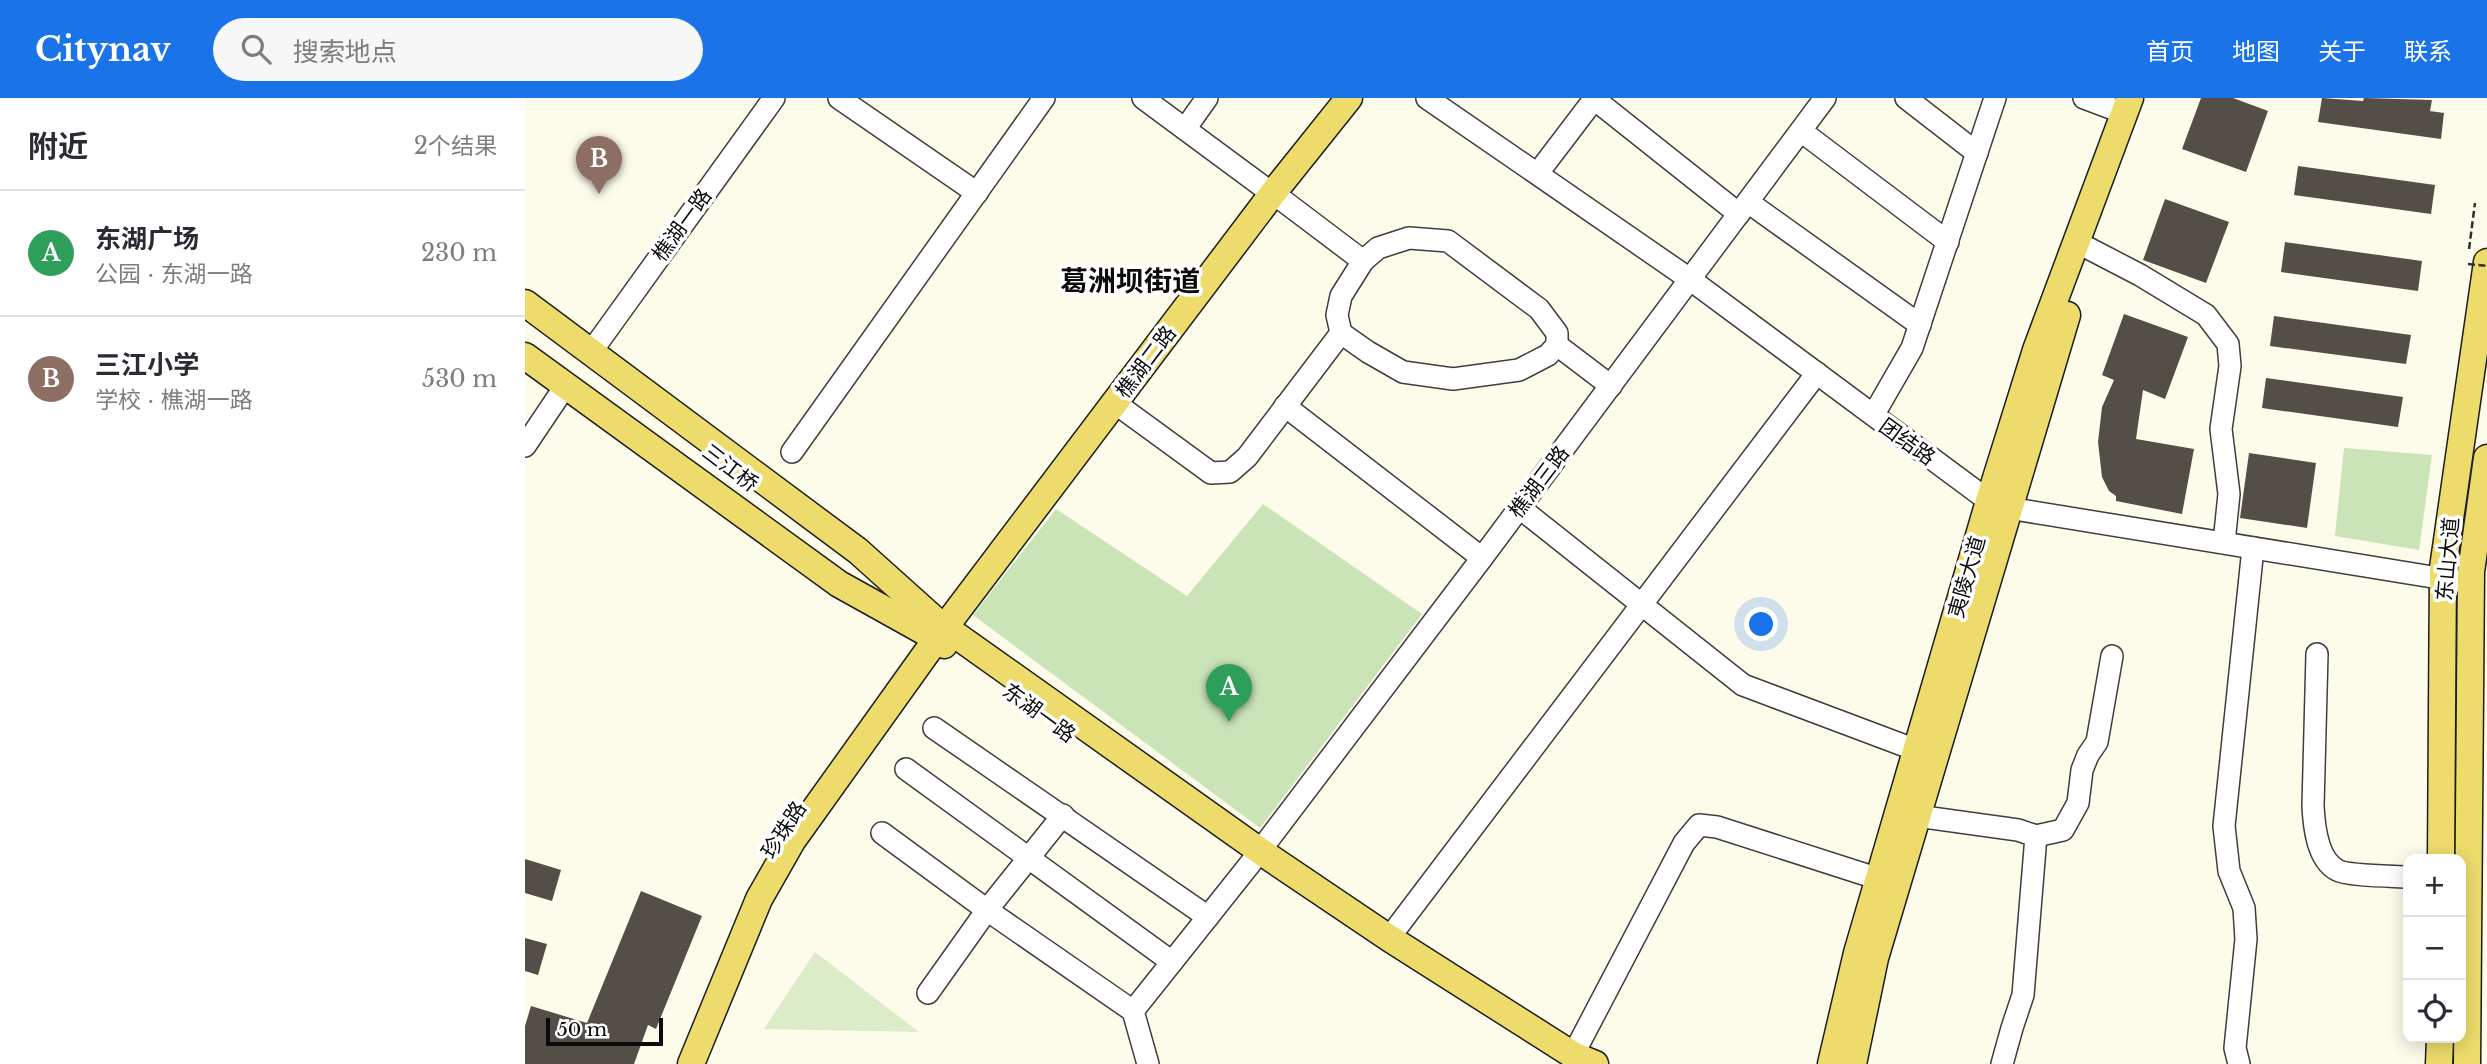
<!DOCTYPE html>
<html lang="zh">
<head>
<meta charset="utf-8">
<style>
  body { margin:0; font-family:"Libre Baskerville","Noto Sans SC",serif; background:#f7f7f7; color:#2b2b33 }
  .controls { position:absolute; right:21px; bottom:21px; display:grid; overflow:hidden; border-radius:14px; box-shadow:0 4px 18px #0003 }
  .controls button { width:63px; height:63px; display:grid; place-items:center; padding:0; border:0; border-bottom:2px solid #e1e1e2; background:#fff; color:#2b2b33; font:35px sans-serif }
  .scale { position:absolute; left:21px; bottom:18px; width:117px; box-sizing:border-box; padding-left:7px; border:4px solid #0b0b0b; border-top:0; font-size:19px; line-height:24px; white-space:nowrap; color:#0b0b0b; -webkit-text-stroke:5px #fff; paint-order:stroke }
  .you { position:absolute; left:1237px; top:527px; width:24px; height:24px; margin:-18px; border:5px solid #fff; border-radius:50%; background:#1a73e8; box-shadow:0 0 0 10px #1a73e833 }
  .badge { display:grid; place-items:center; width:46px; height:46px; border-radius:50%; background:#1a73e8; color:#fff; font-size:23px; font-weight:700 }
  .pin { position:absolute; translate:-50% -58px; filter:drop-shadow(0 2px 4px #0008) }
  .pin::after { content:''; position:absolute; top:37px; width:24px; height:21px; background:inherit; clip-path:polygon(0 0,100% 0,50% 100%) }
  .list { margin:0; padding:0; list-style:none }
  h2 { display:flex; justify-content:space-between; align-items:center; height:91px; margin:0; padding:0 28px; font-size:30px }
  h2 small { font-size:23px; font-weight:400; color:#7c7c81 }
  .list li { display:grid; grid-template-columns:46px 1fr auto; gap:21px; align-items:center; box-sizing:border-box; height:126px; padding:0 28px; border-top:2px solid #e1e1e2 }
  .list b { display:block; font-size:26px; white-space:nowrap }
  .list p { margin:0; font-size:23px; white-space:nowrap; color:#7c7c81 }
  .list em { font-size:23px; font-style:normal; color:#7c7c81 }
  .icon { flex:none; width:38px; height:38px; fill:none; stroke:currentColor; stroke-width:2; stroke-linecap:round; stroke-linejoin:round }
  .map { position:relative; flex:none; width:1962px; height:966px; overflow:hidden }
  header { display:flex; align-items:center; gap:42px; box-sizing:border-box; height:98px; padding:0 35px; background:#1a73e8; color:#fff }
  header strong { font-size:33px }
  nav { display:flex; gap:38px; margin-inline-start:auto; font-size:24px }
  .search { width:490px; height:63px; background:#f7f7f7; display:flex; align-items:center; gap:18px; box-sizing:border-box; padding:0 24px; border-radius:38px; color:#7c7c81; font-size:26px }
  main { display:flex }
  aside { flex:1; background:#fff }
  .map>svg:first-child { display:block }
  .green { fill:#cae4b8 }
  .pitch { fill:#dcecc9 }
  .building { fill:#534e48 }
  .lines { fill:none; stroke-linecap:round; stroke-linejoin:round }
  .minor-casing { stroke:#3e3e3e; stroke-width:24 }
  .major-casing { stroke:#1c1c1c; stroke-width:29 }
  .path { stroke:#2d2d2d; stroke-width:2.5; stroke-dasharray:7 3.5; stroke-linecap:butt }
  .minor { stroke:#fff; stroke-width:21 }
  .major { stroke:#eddc6b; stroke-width:26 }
  .path-bridge { stroke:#2d2d2d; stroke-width:2.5; stroke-dasharray:7 3.5; stroke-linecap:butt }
  .labels { text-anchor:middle; stroke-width:7; stroke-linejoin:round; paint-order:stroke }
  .street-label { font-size:21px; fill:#0b0b0b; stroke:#fff }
  .district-label { font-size:28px; font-weight:bold; fill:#0b0b0b; stroke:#fff }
</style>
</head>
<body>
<header>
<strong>Citynav</strong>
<div class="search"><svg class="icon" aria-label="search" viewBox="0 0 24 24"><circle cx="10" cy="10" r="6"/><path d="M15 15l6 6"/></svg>搜索地点</div>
<nav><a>首页</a><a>地图</a><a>关于</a><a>联系</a></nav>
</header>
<main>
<aside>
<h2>附近<small>2个结果</small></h2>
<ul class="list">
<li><span class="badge" style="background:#2e9e5b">A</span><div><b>东湖广场</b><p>公园 · 东湖一路</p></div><em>230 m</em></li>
<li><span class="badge" style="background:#8d6e63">B</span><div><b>三江小学</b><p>学校 · 樵湖一路</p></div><em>530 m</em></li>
</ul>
</aside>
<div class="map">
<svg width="1962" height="966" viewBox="0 0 1962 966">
  <rect width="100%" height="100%" fill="#fdfceb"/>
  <g class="green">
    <polygon points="1819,350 1907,357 1894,452 1810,438"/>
    <polygon points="738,406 897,516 735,730 448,517 531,411 662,498"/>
  </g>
  <polygon class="pitch" points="290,854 394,934 239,931"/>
  <g class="building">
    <polygon points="1676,0 1708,0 1743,13 1721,74 1657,51"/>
    <polygon points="1797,0 1838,3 1839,0 1907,2 1905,13 1919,15 1916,41 1793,24"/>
    <polygon points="1773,68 1910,87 1906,116 1769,97"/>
    <polygon points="1640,101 1704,124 1681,185 1618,162"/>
    <polygon points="1760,144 1897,163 1893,193 1756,174"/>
    <polygon points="1599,216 1663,239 1640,301 1618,292 1611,341 1669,351 1657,416 1591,403 1591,398 1584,393 1577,379 1573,344 1577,309 1589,282 1577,277"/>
    <polygon points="1749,218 1886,237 1881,266 1745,248"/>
    <polygon points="1741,280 1878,299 1873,329 1737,310"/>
    <polygon points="1724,355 1791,365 1782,430 1715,420"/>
    <polygon points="0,761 36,772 27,803 0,795"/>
    <polygon points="116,793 177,818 131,931 123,927 109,966 0,966 0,928 6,908 62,925"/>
    <polygon points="0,840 22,846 13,877 0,873"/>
  </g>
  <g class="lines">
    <defs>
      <g id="minor">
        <polyline points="314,0 452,95"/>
        <polyline points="618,0 737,88"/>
        <polyline points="902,0 1166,182 1464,403 1483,410 1932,483"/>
        <polyline points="1068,0 1214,116"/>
        <polyline points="1381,0 1452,55"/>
        <polyline points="1559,0 1599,15"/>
        <polyline points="660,31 682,0"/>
        <polyline points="1276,33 1423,144"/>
        <polyline points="1019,67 1070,0"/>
        <polyline points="748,95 838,163"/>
        <polyline points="1223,104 1395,227"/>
        <polygon points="884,140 923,143 1014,211 1032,235 1032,247 1023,257 994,272 928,281 878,274 843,254 816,235 812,217 816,198 838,163 853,150"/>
        <polyline points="1563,150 1615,177 1681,217 1703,246 1705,268 1696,331 1704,396 1700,435"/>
        <polyline points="1032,247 1086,288"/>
        <polyline points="66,254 249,0"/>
        <polyline points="590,305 686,375 705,374 722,359 816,235"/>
        <polyline points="760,308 957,460"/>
        <polyline points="1353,309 1387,250 1470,0"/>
        <polyline points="0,348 41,287"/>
        <polyline points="267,354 519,0"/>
        <polyline points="995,410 1218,587 1391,652"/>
        <path d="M1792,556L1788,708C1789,728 1792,761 1812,772C1822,778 1869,778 1883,779"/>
        <polyline points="409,630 683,819"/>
        <polyline points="381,671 647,864"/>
        <polyline points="1392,718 1493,732 1511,738 1498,897 1487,930 1477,966"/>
        <polyline points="357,735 462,812 608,913"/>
        <polyline points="1511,738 1538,732 1553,705 1557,672 1563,657 1572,644 1587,558"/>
        <polyline points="864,840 1292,275"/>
        <polyline points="403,895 462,812 538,717"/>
        <polyline points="1048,957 1159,745 1174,727 1192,729 1354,781"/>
        <polyline points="623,966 608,913 725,766 957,460 1300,0"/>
        <polyline points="1714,966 1710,950 1721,841 1719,810 1704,773 1699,728 1728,450"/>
      </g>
      <g id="major">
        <polyline points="0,205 333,453 411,523 735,753 864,840 1048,957 1070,966"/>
        <polyline points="0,258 314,486 402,535 419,547"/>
        <polyline points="1916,761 1918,470 1962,164"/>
        <polyline points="166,966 234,801 267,743 420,529 748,95 824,0"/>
        <polyline points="1306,966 1332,855 1467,393 1511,252 1605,0"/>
        <polyline points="1328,966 1350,860 1542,217"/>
        <polyline points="1914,966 1915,940"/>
        <polyline points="1942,966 1946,474 1962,360"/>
      </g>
    </defs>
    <use href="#minor" class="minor-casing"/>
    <use href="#major" class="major-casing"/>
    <polyline class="path" points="1944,151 1950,105"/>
    <use href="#minor" class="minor"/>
    <use href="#major" class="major"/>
    <polyline class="path-bridge" points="1943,166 1962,168"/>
  </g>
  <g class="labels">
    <g class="street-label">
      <text transform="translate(157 127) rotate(-54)" y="7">樵湖一路</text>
      <text transform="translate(621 264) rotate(-53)" y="7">樵湖二路</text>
      <text transform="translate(1382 344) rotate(36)" y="7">团结路</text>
      <text transform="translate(205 370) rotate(37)" y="7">三江桥</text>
      <text transform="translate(1014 384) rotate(-53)" y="7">樵湖三路</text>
      <text transform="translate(1923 461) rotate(-85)" y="7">东山大道</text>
      <text transform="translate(1442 479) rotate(-74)" y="7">夷陵大道</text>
      <text transform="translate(514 615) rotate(36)" y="7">东湖一路</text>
      <text transform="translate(259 732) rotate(-57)" y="7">珍珠路</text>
    </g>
    <g class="district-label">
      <text x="605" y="193">葛洲坝街道</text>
    </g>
  </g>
</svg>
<div class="controls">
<button>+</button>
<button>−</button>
<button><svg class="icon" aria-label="locate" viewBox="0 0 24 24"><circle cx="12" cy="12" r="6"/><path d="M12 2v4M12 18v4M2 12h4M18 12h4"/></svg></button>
</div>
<div class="scale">50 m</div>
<div class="you"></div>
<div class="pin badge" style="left:704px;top:624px;background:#2e9e5b">A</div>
<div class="pin badge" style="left:74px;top:96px;background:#8d6e63">B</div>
</div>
</main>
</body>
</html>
